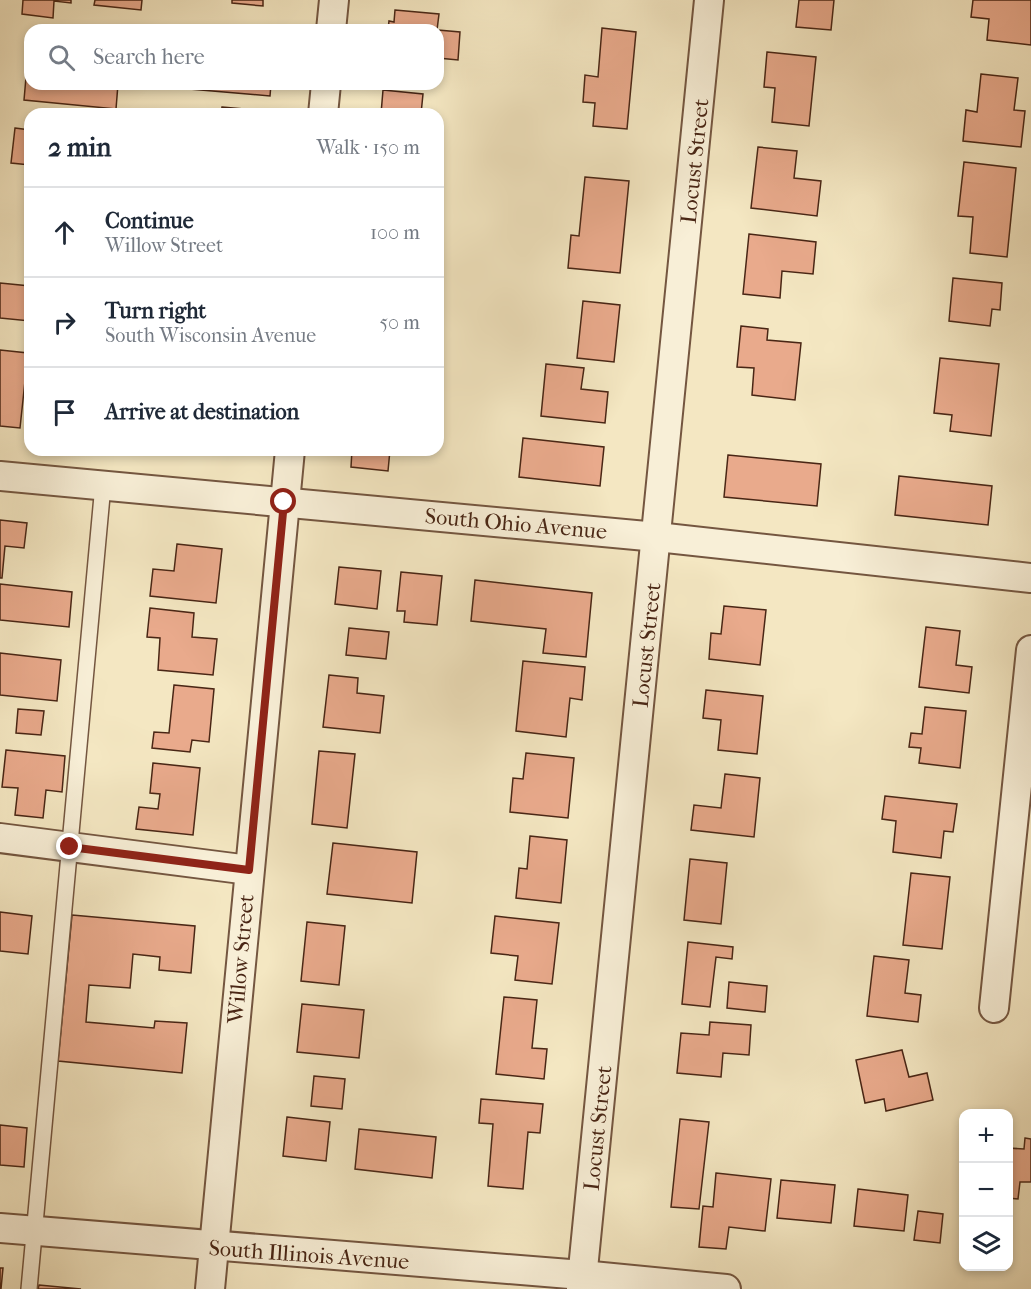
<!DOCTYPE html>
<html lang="en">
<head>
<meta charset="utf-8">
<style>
  body { margin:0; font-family:"IM FELL French Canon",serif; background:#f2f2f3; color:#1f2937 }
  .controls { position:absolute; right:18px; bottom:18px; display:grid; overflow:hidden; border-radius:12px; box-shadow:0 3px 9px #0003 }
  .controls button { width:54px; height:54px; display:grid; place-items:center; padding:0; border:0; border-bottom:2px solid #e0e1e3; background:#fff; color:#1f2937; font:30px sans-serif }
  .stop { position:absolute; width:18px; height:18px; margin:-14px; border:4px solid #8f2418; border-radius:50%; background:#fff }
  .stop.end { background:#8f2418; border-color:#fff; box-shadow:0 2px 6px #0008 }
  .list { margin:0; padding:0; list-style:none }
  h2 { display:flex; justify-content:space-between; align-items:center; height:78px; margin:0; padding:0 24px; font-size:26px }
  h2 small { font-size:20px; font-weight:400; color:#747a83 }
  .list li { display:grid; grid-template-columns:39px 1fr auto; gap:18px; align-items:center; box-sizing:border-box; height:90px; padding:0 24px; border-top:2px solid #e0e1e3 }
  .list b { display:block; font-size:22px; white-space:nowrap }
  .list p { margin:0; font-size:20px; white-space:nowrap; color:#747a83 }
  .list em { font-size:20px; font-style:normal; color:#747a83 }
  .icon { flex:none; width:33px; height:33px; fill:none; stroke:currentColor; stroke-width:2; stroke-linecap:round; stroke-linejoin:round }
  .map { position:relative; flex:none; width:1031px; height:1289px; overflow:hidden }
  .search { position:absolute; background:#fff; box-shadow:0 3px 9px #0003; left:24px; top:24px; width:420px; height:66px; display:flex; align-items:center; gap:15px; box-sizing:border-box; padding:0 21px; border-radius:18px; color:#747a83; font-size:22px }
  .panel { position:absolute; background:#fff; box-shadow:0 3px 9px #0003; left:24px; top:108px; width:420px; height:348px; border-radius:18px }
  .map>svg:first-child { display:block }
  .building { fill:#e9aa8c; stroke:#492615; stroke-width:1.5 }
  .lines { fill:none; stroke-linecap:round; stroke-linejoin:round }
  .lane-casing { stroke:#745640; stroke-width:18 }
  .street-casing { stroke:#745640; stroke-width:32 }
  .lane { stroke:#f8efd7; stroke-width:15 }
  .street { stroke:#f8efd7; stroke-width:28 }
  .route { stroke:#8f2418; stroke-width:8 }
  .labels { text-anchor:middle; stroke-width:4.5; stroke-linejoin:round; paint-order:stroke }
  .street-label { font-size:22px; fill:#492615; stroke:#f8efd7 }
</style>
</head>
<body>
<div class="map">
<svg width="1031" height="1289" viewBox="0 0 1031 1289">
  <rect width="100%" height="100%" fill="#f4e7c2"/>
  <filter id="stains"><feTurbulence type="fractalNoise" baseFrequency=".00333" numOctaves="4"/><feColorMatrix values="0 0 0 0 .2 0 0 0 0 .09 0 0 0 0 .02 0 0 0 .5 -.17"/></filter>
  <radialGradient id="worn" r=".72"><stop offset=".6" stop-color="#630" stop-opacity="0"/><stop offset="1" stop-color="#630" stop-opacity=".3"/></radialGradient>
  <g class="building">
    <polygon points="23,0 71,0 71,3 54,1 53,18 22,14"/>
    <polygon points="95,0 142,0 141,10 94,5"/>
    <polygon points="232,0 263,0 263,6 232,3"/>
    <polygon points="799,0 834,0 831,30 796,27"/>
    <polygon points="973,0 1031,0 1031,45 987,40 989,19 971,17"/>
    <polygon points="395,10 439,14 437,30 388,30 389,21 394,22"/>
    <polygon points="602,28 636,32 627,129 593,126 595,103 583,102 585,75 598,77"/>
    <polygon points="438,30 460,32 458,60 438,58"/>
    <polygon points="767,52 816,57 809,126 772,122 775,88 764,87"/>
    <polygon points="27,66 30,66 30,84 118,84 116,109 24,100"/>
    <polygon points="981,74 1018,78 1014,110 1025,111 1021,147 963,141 966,110 977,112"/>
    <polygon points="178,84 271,84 270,96 178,88"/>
    <polygon points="383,90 423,94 421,114 381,114"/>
    <polygon points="222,107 267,111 267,114 221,114"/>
    <polygon points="15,128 30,130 30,165 11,163"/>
    <polygon points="758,147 797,151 794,178 821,181 817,216 751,208"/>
    <polygon points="964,162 1016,168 1007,257 970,253 973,217 958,216"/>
    <polygon points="585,177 629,181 620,273 568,268 571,235 579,236"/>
    <polygon points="749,234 816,242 813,274 782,271 780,298 743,294"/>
    <polygon points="953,278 1002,283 1000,310 992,309 990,326 949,321"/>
    <polygon points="0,283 30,286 30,321 0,318"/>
    <polygon points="583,301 620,305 614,362 577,358"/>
    <polygon points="741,326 768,329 767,340 801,343 795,400 752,395 754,368 737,367"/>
    <polygon points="0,350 28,353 20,428 0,426"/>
    <polygon points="940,358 999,364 991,436 950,431 952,415 934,413"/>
    <polygon points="546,364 584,368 581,389 608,392 605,423 541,416"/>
    <polygon points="523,438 604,447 600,486 519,477"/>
    <polygon points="352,450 390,450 388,471 351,467"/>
    <polygon points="728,455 821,464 817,506 724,497"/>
    <polygon points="899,476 992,486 988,525 895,515"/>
    <polygon points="0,520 27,523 24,548 5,546 2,578 0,578"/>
    <polygon points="177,544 222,549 216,603 150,596 153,569 174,571"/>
    <polygon points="339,567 381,571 377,609 335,604"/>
    <polygon points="401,572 442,576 437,625 404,622 405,611 397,611"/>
    <polygon points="475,580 592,593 586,657 543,653 546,629 471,621"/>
    <polygon points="0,584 72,592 69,627 0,620"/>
    <polygon points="724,606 766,610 760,665 709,659 711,633 721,634"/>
    <polygon points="150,608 194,613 192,637 217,639 213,675 158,670 160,638 147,637"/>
    <polygon points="926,627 960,631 956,665 972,667 969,693 919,687"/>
    <polygon points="349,628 389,632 386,659 346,655"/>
    <polygon points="0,653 61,660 57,701 0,695"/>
    <polygon points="523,661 585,667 582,700 570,698 566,737 516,731"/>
    <polygon points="329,675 358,678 357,693 384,696 380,733 323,727"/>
    <polygon points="174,685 214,689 209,742 192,740 190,752 152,748 154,732 169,733"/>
    <polygon points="706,690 763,696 757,754 718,750 721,720 703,718"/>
    <polygon points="925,707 966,711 960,768 919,763 921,748 909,747 911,733 922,734"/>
    <polygon points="18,709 44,711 41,735 16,733"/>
    <polygon points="6,750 65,756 62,792 46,790 43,818 15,815 18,788 2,787"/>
    <polygon points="319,751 355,754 347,828 312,824"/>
    <polygon points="526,753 574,758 568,818 510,812 513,778 523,779"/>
    <polygon points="153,763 200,768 193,835 136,829 139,807 158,809 160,794 150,793"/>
    <polygon points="725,774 760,778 754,837 691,830 694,805 721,808"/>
    <polygon points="885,796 957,804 953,832 944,831 941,858 893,852 896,821 882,819"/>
    <polygon points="530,836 567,840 561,903 516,898 519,868 527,869"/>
    <polygon points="333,843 417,852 412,903 327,894"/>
    <polygon points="690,859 727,863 721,924 684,920"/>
    <polygon points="911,873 950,877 942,949 903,945"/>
    <polygon points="0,912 32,916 28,954 0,951"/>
    <polygon points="72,915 195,926 191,973 159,970 160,957 133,954 130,988 89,985 86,1022 154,1028 155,1021 187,1023 182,1073 58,1061"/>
    <polygon points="495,916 559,923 552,984 515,980 518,956 491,953"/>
    <polygon points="307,922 345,926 339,985 301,981"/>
    <polygon points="688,942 733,947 732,959 716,957 710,1007 682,1004"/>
    <polygon points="874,956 909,960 905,993 921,995 918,1022 867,1016"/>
    <polygon points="729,982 767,986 765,1012 727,1008"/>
    <polygon points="504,997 537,1000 532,1048 547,1049 544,1079 496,1074"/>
    <polygon points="302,1004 364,1010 359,1058 297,1052"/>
    <polygon points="710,1022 751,1025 749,1055 723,1053 721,1077 677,1073 681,1033 709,1035"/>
    <polygon points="902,1050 909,1077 927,1073 933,1100 886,1111 884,1099 865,1103 856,1060"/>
    <polygon points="314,1076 345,1079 342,1109 311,1106"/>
    <polygon points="481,1099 543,1104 540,1133 528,1132 523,1189 488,1186 493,1124 479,1123"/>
    <polygon points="287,1117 330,1122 326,1161 283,1156"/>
    <polygon points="680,1119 709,1122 699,1209 671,1207"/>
    <polygon points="0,1125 27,1128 24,1167 0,1165"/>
    <polygon points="359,1129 436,1137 432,1178 355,1169"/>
    <polygon points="1025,1138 1031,1139 1031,1182 1020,1182 1018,1199 1008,1198 1008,1148 1024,1149"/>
    <polygon points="716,1173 771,1179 765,1231 729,1227 726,1249 699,1247 703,1206 713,1207"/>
    <polygon points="781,1180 835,1185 831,1223 777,1218"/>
    <polygon points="858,1189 908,1195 904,1231 854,1226"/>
    <polygon points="918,1211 943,1214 940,1243 914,1240"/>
    <polygon points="0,1268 3,1268 1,1289 0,1289"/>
    <polygon points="39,1285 81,1289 38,1289"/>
  </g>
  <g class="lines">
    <defs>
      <polyline id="lane" points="29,1289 103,485"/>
      <g id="street">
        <polyline points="331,30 334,0"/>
        <polyline points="323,114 326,84"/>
        <polyline points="0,476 657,537 1031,578"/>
        <polyline points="0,838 249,870"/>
        <polyline points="994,1008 1031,650"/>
        <polyline points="0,1228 582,1275 726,1289"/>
        <polyline points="210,1289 290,450"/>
        <polyline points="581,1289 709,0"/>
      </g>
    </defs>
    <use href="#lane" class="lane-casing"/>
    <use href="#street" class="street-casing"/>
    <use href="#lane" class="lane"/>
    <use href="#street" class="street"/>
  </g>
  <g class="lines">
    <polyline class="route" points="70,847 249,870 284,502"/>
  </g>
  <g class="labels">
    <g class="street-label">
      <text transform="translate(694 161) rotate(-84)" y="8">Locust Street</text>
      <text transform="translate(516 523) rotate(5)" y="8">South Ohio Avenue</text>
      <text transform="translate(646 645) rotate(-84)" y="8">Locust Street</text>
      <text transform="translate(240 959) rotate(-85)" y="8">Willow Street</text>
      <text transform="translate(597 1128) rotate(-84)" y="8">Locust Street</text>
      <text transform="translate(309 1254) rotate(4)" y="8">South Illinois Avenue</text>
    </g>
  </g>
  <rect width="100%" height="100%" filter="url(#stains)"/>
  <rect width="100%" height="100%" fill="url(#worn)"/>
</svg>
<div class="controls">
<button>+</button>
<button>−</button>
<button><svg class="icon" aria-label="layers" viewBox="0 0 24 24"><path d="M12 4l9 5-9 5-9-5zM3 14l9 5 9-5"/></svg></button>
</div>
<div class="stop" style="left:284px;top:502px"></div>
<div class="stop end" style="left:70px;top:847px"></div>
<div class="search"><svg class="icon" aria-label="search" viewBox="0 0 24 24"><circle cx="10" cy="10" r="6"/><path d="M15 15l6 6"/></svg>Search here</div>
<section class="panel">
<h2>2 min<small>Walk · 150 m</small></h2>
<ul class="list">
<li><svg class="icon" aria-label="ahead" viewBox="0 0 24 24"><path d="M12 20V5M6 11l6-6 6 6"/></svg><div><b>Continue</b><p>Willow Street</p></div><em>100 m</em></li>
<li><svg class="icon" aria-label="right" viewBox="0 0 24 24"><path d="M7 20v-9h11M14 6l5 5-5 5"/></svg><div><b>Turn right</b><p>South Wisconsin Avenue</p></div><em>50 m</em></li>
<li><svg class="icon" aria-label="arrive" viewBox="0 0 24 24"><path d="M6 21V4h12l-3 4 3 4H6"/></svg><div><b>Arrive at destination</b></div></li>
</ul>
</section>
</div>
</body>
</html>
